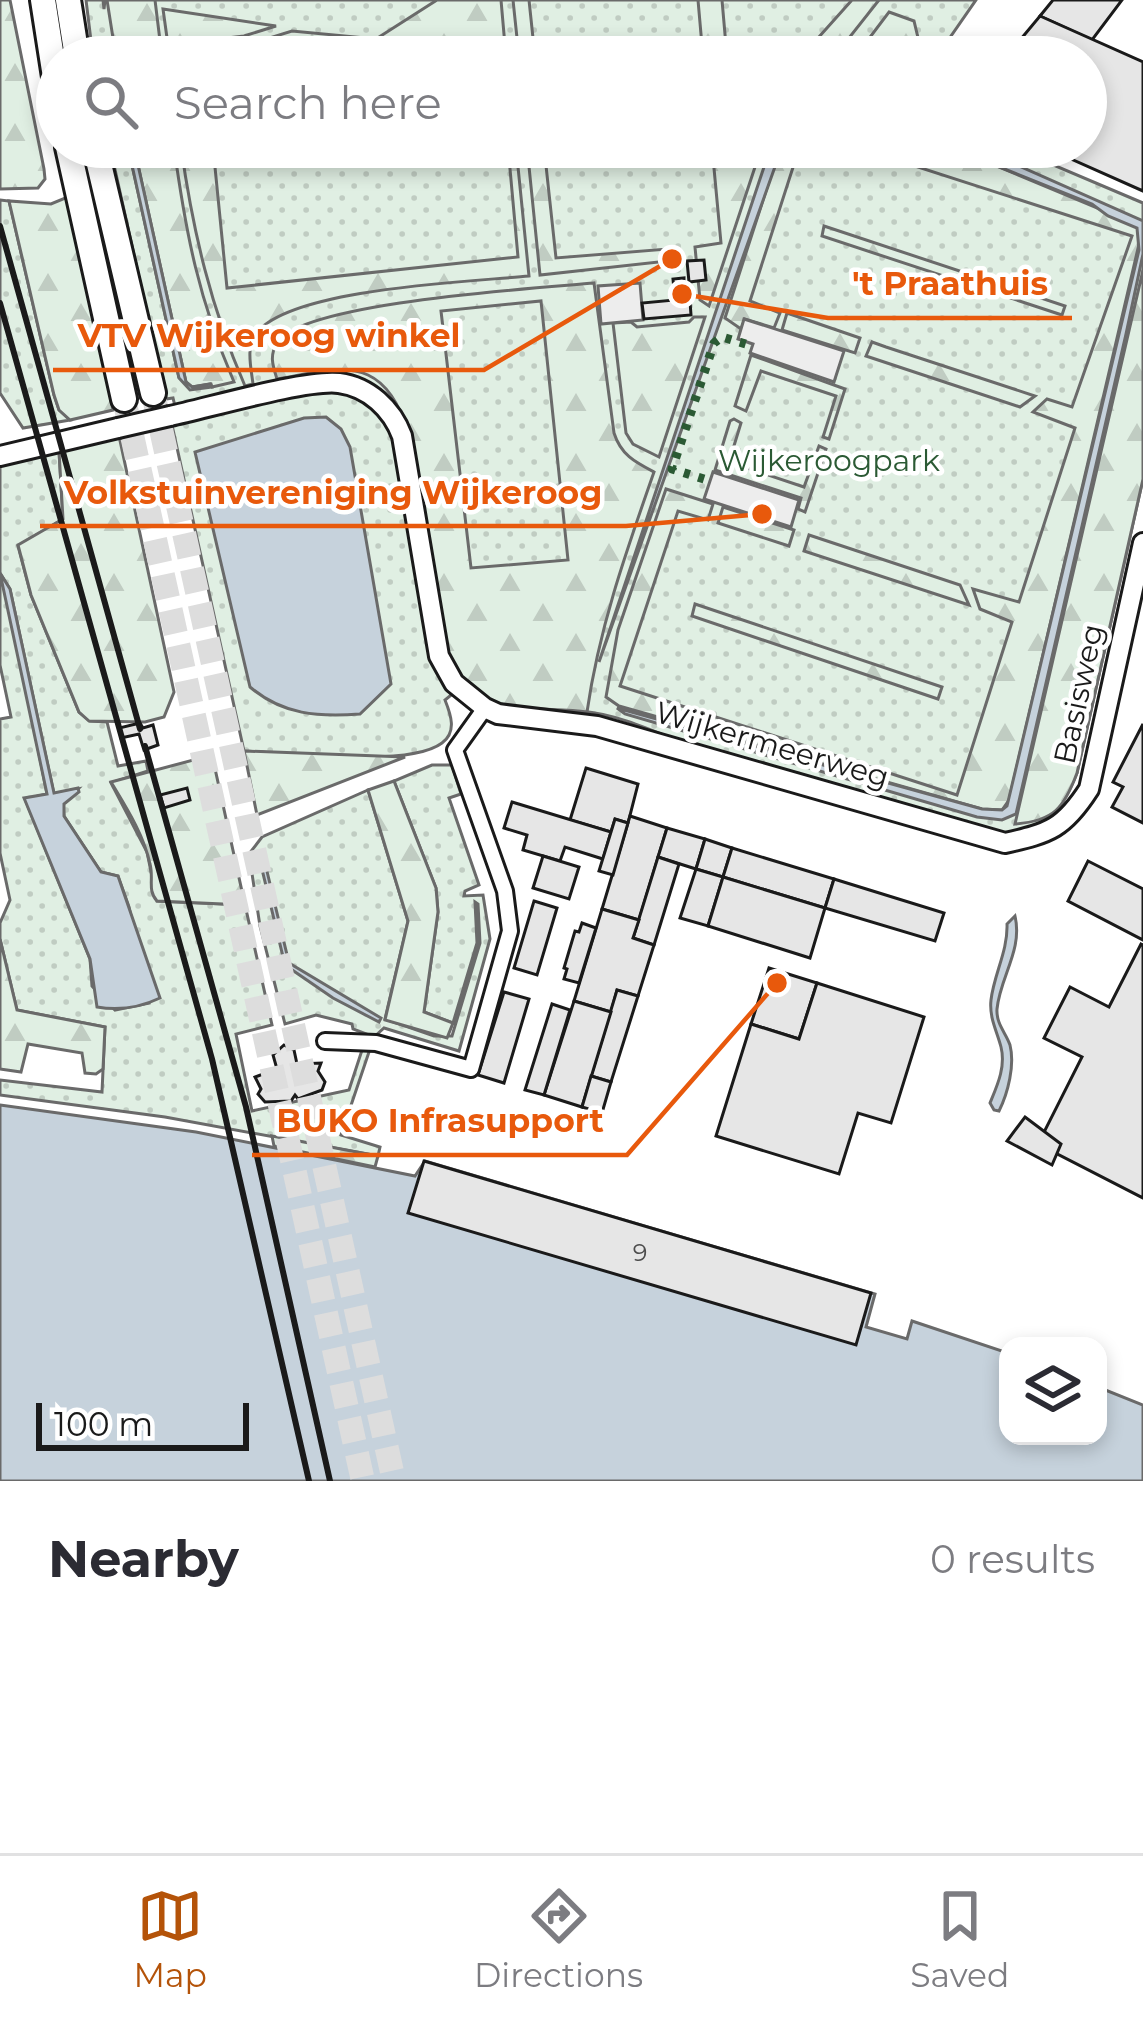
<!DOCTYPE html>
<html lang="en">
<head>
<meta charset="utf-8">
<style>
  body { margin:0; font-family:Montserrat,sans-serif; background:#f7f7f7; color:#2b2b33 }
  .controls { position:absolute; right:36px; bottom:36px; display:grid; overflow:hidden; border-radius:24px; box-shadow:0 6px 18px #0003 }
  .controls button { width:108px; height:108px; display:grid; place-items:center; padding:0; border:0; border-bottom:3px solid #e1e1e2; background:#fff; color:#2b2b33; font:60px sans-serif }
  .scale { position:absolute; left:36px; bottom:30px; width:213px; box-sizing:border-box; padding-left:12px; border:6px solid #1a1a1a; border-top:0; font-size:33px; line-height:42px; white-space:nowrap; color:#1a1a1a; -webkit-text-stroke:9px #fff; paint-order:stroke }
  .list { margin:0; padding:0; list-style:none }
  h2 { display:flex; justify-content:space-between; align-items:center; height:156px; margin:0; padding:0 48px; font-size:51px }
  h2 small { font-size:39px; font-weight:400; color:#7c7c81 }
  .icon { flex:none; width:66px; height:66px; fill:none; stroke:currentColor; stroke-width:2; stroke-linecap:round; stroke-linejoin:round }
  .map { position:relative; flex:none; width:1143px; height:1481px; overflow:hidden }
  .search { position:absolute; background:#fff; box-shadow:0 6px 18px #0003; left:36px; right:36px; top:36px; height:132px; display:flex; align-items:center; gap:30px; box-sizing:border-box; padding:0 42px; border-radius:66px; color:#7c7c81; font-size:45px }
  .sheet { height:372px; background:#fff }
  nav { display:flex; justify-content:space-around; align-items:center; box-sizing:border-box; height:168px; border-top:3px solid #e1e1e2; background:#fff; font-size:33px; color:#7c7c81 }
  nav a { display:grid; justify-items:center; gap:6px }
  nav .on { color:#b45309 }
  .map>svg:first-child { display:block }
  .green { fill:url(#green-dots); stroke:#6a6a6a; stroke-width:3 }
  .forest { fill:url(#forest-firs); stroke:#6a6a6a; stroke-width:3; fill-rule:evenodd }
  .parking { fill:#ededed; stroke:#6a6a6a; stroke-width:3 }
  .water { fill:#c6d2dc; stroke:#6a6a6a; stroke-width:3 }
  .building { fill:#e6e6e6; stroke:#1a1a1a; stroke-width:3 }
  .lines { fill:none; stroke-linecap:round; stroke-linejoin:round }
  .highway-tunnel { stroke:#ddd; stroke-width:24; stroke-dasharray:24 12; stroke-linecap:butt }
  .street-casing { stroke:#1a1a1a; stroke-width:20 }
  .secondary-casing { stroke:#1a1a1a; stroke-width:24 }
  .highway-casing { stroke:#1a1a1a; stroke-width:30 }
  .street { stroke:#fff; stroke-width:14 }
  .secondary { stroke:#fff; stroke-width:18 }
  .highway { stroke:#fff; stroke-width:24 }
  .secondary-bridge-casing { stroke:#1a1a1a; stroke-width:24; stroke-linecap:butt }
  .secondary-bridge { stroke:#fff; stroke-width:18 }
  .hedge { stroke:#2b5a34; stroke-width:9; stroke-dasharray:6 9; stroke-linecap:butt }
  .wall { stroke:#1a1a1a; stroke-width:6 }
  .labels { text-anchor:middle; stroke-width:9; stroke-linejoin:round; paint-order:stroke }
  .number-label { font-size:24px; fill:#4d4d4d }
  .park-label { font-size:30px; fill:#2b5a34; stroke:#fff }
  .street-label { font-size:30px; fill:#1a1a1a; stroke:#fff }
  .leader { fill:none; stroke:#e8590c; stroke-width:4.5 }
  .callout-dot { fill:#e8590c; stroke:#fff; stroke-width:4.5 }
  .callout-label { font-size:33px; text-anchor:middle; font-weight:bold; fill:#e8590c; stroke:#fff; stroke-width:9; stroke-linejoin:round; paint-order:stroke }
</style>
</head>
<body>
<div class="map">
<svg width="1143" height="1481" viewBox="0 0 1143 1481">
  <defs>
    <pattern id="green-dots" width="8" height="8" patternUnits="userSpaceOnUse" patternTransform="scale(3)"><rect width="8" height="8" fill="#e0efe3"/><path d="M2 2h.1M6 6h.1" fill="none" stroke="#c0ccc2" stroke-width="1.8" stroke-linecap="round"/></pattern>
    <pattern id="forest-firs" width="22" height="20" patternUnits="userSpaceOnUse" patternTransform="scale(3)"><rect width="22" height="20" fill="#e0efe3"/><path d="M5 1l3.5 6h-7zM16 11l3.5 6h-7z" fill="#c0ccc2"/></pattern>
  </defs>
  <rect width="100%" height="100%" fill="#fff"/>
  <g class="green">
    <polygon points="86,0 103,0 104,9 105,0 976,0 949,39 943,57 93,57"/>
    <path d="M110,147H128L179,378L131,147H1011L1143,203V479L1077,773C1061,814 1040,832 996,834L671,738C642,726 613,714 581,711C539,706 500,713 467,682L445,700C451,715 457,732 442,743C409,768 287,753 244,751L172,425L179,423L173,398L166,399Z"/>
    <polygon points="0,200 9,201 54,395 59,410 70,420 23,428 0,393"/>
    <polygon points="59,451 63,519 18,546 31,595 79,712 90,721 107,722 118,766 146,761 148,771 111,783 147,852 157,901 245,905 272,1025 236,1034 252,1111 349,1090 363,1047 370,1049 341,1135 380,1147 378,1156 165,1117 0,1095 0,1080 102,1092 105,1027 17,1010 0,939 0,923 10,900 0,853 0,719 11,717 0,665 0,580 7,593 47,794 25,799 90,959 92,986 115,1010 149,1003 129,907 118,876 101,872 64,816 63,804 78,789 54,794 10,589 0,573 0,465"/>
    <polygon points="432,765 452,765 461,794 449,798 479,885 465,891 464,896 483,895 490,939 459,1051 384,1028 374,1037 353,1029 352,1024 316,1015 285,1024 260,926 249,854 262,837 368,790 408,921 385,1019 434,1036 452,1036 480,943 478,904 475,902 477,943 453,1023 424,1012 438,912 436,888 394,781"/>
  </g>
  <g class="forest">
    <polygon points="0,0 10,0 44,169 45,179 38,188 0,189"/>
    <polygon points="107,0 155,0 162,57 116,57"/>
    <polygon points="437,0 501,0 506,57 174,57 234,49 292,31 376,39"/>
    <polygon points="513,0 529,0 535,57 519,57"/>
    <polygon points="698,0 722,0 727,57 703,57"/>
    <polygon points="852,0 879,0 841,48 851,54 849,57 801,57"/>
    <polygon points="163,9 276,26 244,36 168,45"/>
    <polygon points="889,12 914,21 919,42 914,57 855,57"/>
    <path d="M134,147H174C186,235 199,300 234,382L212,387L210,384L192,387L186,382Z"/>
    <path d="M181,147H213L227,288L518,257L508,147H516L529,276C468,282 297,288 258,331C245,345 251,367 253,384L245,386C211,308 193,232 181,147Z"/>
    <polygon points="527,147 544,147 556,258 667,249 668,261 540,275"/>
    <polygon points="712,147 769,147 756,164 709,306 700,300 695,247 721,243"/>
    <polygon points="787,147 832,147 826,165 796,158 750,301 780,313 774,328 745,319 741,329 725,318 775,163"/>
    <polygon points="856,147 951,147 1143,227 1009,800 1002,810 982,809 619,706 606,697 618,630 666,489 713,504 708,520 678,511 620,686 957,795 1012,622 980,609 973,589 1019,602 1075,428 1033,412 1047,399 1072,407 1132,236"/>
    <polygon points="70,196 113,410 70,420 59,410 54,395 9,201 51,204"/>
    <polygon points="824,226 1065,306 1062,315 822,236"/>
    <path d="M1143,270V479L1077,773C1064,808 1054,821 1015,824Z"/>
    <path d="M594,283L614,433C621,455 635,462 654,472C626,552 599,628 587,712C555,707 519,713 487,699C398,660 451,413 368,375C342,363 304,375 277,379C273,366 269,356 277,343C301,302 541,288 594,283ZM541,301L568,560L471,568L441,311Z"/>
    <polygon points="787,313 860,338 855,353 782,330"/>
    <polygon points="694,317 705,317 659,457 633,444 626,433 613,323 631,322 637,327 689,322"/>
    <polygon points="872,342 886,347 1035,396 1020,407 866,356"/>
    <polygon points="751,355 845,389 829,439 823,437 836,396 761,371 746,411 735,406"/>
    <polygon points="734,419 741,423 729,462 804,487 819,446 826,449 805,512 798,509 801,498 715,470 730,421"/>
    <polygon points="119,436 174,692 164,717 145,722 89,721 79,712 31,595 18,545 63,519 59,451"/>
    <polygon points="723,507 794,530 789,546 718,523"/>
    <polygon points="809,535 960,585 969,605 804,551"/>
    <polygon points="695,604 942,687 938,699 692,616"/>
    <polygon points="244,751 405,757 257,815"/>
    <path d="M212,755L245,905L157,901C147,890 154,879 150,864C144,835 126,807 111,782Z"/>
    <polygon points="394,781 436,888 438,912 424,1012 453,1023 447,1038 385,1020 408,921 368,790"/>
    <polygon points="0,939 17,1010 105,1027 103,1069 96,1074 85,1073 82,1053 28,1044 21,1072 0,1069"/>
    <polygon points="272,1136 378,1156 375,1167 274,1146"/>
  </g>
  <g class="parking">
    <polygon points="640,283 643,320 601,324 598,286"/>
    <polygon points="744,319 844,351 834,382 750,353 753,344 738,339"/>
    <polygon points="713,472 799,500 791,527 704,499"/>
  </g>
  <g class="water">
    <polygon points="128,147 134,147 186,382 192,387 211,384 212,387 190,390 179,378"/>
    <polygon points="777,147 782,147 599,662 765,164"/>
    <polygon points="950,147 976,147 1143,221 1143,254 1126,334 1016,814 1002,820 977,817 625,714 617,708 982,809 1002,810 1007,806 1139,250 1137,228 1108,216 1092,204"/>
    <path d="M326,417L341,429L350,447L391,684L360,714C318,717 283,715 250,687L195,452L304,418Z"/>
    <path d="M0,573L10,589L54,793L78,788L79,792L64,804V816L101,872L118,876L160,998C139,1008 120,1011 97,1007L90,959L24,798L47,794Z"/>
    <polygon points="265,863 289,963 381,1018 379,1022 333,998 285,965 261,865"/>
    <path d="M1015,916C1023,950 1000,977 997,1009C996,1024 1006,1033 1010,1045C1015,1065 1008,1093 999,1111L994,1110L990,1103C997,1086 1006,1067 1001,1047C997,1031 989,1018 991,1000C994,974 1008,951 1007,924Z"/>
    <polygon points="0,1105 196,1132 415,1176 425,1161 875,1294 866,1327 907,1339 912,1321 1008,1353 1008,1436 1098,1436 1098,1387 1143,1405 1143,1481 0,1481"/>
  </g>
  <g class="building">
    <polygon points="1053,0 1122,0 1092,40 1040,16"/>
    <polygon points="1040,16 1143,62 1143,191 1044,147 1086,147 1086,57 1006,57"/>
    <polygon points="704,260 706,280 689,282 687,261"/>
    <polygon points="684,278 684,288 689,288 691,315 644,319 642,303 675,300 673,279"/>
    <polygon points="140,723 143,728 153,725 158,745 144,750 139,734 121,738 119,728"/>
    <polygon points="1143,724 1143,823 1112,807 1123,787 1113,782"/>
    <polygon points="586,768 638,784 628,823 615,819 611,832 570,820"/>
    <polygon points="187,788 190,800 164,808 160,795"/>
    <polygon points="512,802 611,832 603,859 565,847 560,861 523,850 527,835 504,828"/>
    <polygon points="630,816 667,828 639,920 602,909"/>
    <polygon points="615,819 628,823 613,875 599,871"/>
    <polygon points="667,828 705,839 696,869 658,857"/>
    <polygon points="705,839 732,848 723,877 696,869"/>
    <polygon points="732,848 834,879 825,908 723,877"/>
    <polygon points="543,856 579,867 569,899 533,888"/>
    <polygon points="658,857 679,864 654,945 633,938"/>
    <polygon points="1088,861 1143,889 1143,940 1068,901"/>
    <polygon points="696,869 723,877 708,926 680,918"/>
    <polygon points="723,877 825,908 810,958 708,926"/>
    <polygon points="834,879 944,913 935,941 825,908"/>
    <polygon points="534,901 557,908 537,975 514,968"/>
    <polygon points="602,909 639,920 633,938 654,945 638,996 617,990 611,1012 574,1001"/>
    <polygon points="582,923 596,928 579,983 564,979 567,969 564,968 575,931 579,932"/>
    <polygon points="1141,944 1143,945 1143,1198 1038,1144 1082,1057 1044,1038 1070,987 1109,1007"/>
    <polygon points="769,968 817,983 799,1039 751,1024"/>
    <polygon points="817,983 924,1017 891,1123 858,1113 839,1174 716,1136 751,1024 799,1039"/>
    <polygon points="617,990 638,996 611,1082 591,1076"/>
    <polygon points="504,992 529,999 504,1083 478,1075"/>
    <polygon points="574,1001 611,1012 582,1107 544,1095"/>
    <polygon points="552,1004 570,1010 544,1095 525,1090"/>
    <polygon points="284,1045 294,1050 297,1064 321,1063 318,1071 325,1082 322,1090 298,1099 295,1095 291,1101 265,1102 258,1094 261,1089 255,1077 277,1069 273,1055"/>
    <polygon points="591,1076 611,1082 602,1113 582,1107"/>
    <polygon points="1025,1117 1061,1144 1052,1165 1007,1141"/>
    <polygon points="424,1161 871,1293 856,1345 408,1213"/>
  </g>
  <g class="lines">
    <g class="highway-tunnel">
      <polyline points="153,393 394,1481"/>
      <polyline points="124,399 363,1481"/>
    </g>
    <defs>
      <polyline id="street" points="325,1041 376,1043 471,1069 510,931 505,891 455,750 485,708"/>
      <g id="secondary">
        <path d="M170,416C208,408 306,379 339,383C369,387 392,409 402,436L439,656L454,683L485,708L498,714L597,726L1005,843C1050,833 1064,828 1089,789L1143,543"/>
        <polyline points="0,456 118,428"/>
      </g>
      <g id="highway">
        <polyline points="43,0 57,90"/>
        <polyline points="68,0 77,57"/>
        <polyline points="68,147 124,399"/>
        <polyline points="95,147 153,393"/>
      </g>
    </defs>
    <use href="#street" class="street-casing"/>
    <use href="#secondary" class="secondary-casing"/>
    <use href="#highway" class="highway-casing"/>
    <use href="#street" class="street"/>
    <use href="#secondary" class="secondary"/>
    <use href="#highway" class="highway"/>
    <defs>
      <polyline id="secondary-bridge" points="118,428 170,416"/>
    </defs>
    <use href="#secondary-bridge" class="secondary-bridge-casing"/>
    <use href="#secondary-bridge" class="secondary-bridge"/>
    <polyline class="hedge" points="704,479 672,469 714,343 722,337 749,345"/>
    <g class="wall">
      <polyline points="0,226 140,729"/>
      <polyline points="0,303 212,1059 309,1481"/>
      <polyline points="145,746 246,1107 330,1481"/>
    </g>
  </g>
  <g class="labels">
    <g class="number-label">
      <text x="640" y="1261">9</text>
    </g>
    <g class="park-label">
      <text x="829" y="471">Wijkeroogpark</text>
    </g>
    <g class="street-label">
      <text transform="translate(1079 694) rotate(-78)" y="10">Basisweg</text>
      <text transform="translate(772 745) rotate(16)" y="10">Wijkermeerweg</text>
    </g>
  </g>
  <path class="leader" d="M682 294L828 318H1072M672 259L484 370H53M762 514L626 526H40M777 983L627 1155H252"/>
  <g class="callout-dot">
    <circle cx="682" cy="294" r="12"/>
    <circle cx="672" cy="259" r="12"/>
    <circle cx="762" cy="514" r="12"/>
    <circle cx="777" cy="983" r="12"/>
  </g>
  <g class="callout-label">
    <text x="950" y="295">'t Praathuis</text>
    <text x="269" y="347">VTV Wijkeroog winkel</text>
    <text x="333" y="504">Volkstuinvereniging Wijkeroog</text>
    <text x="440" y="1132">BUKO Infrasupport</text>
  </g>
</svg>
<div class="controls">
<button><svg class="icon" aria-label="layers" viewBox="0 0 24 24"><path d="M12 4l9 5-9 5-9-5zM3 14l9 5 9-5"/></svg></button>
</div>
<div class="scale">100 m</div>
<div class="search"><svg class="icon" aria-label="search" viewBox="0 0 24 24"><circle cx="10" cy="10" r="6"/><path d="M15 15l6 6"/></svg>Search here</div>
</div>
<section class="sheet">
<h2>Nearby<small>0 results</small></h2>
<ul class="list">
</ul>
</section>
<nav>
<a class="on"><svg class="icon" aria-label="map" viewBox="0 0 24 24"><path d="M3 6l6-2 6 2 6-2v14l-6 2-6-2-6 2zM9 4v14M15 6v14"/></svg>Map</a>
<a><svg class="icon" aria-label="directions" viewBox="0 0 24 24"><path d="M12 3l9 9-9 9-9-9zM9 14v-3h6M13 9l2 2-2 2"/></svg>Directions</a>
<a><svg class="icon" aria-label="saved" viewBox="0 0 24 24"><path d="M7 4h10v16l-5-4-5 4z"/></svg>Saved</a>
</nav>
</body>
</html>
